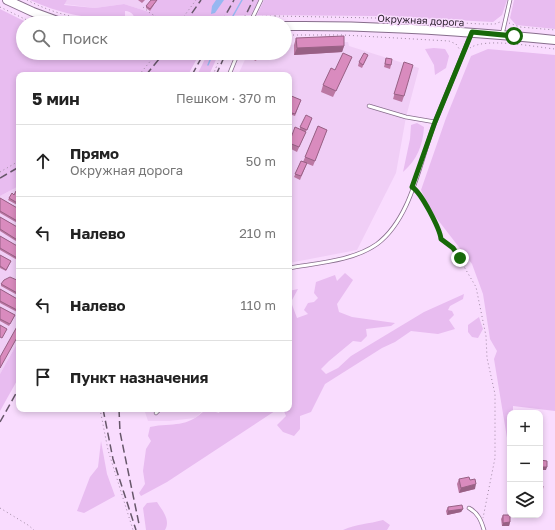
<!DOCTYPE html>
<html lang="ru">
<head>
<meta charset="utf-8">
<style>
  body { margin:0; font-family:"Golos Text",sans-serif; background:#f6f6f6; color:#222 }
  .controls { position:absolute; right:12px; bottom:12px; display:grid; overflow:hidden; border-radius:8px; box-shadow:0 2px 6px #0003 }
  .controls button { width:36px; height:36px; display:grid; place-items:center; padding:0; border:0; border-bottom:1px solid #e0e0e0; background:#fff; color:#222; font:20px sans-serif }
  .stop { position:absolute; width:12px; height:12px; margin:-9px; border:3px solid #176809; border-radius:50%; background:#fff }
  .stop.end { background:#176809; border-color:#fff; box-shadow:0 1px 4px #0008 }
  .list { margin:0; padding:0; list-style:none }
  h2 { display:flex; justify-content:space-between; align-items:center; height:52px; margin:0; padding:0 16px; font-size:17px }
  h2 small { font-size:13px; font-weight:400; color:#767676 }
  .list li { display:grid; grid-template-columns:26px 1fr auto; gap:12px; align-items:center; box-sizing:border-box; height:72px; padding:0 16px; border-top:1px solid #e0e0e0 }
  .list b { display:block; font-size:15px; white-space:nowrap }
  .list p { margin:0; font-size:13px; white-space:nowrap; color:#767676 }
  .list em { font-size:13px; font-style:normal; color:#767676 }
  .icon { flex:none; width:22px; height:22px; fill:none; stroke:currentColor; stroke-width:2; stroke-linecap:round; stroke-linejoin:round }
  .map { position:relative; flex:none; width:555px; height:530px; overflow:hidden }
  .search { position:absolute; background:#fff; box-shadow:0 2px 6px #0003; left:16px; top:16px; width:276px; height:44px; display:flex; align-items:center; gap:10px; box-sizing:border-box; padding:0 14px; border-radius:22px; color:#767676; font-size:15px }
  .panel { position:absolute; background:#fff; box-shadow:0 2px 6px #0003; left:16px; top:72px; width:276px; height:340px; border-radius:8px }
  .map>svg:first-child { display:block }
  .built { fill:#f0cef6 }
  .green { fill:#e8bcf0 }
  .water { fill:#96b7f1 }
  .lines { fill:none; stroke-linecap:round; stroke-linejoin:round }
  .stream { stroke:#96b7f1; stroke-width:1.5 }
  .service-casing { stroke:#876d8c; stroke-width:4.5 }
  .secondary-casing { stroke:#876d8c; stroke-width:10 }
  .path { stroke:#9e89a2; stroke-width:1; stroke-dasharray:1 3; stroke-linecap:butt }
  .service { stroke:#fff; stroke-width:3 }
  .secondary { stroke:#fff; stroke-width:8 }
  .rail { stroke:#67576a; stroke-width:1.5; stroke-dasharray:8 4; stroke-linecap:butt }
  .path-bridge { stroke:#9e89a2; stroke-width:1; stroke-dasharray:1 3; stroke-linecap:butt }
  .wall { fill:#bb78a3 }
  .shaded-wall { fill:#986185 }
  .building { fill:#d98bbe; stroke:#986185 }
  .route { stroke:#176809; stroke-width:5 }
  .labels { text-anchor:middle; stroke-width:3; stroke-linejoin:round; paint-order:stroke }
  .street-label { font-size:10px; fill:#2e2330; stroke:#f9dcfe }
</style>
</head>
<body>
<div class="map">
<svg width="555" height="530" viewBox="0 0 555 530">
  <rect width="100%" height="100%" fill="#f9dcfe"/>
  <g class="built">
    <polygon points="67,0 157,0 149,12 124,4 95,8 64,4"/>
    <polygon points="348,42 349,46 419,68 406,117 396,173 357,250 289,263 289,75 238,75 248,53 285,53 285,45"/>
    <polygon points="19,186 19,340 0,374 0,196"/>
    <polygon points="144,409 205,409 195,418 169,421 148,421"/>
  </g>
  <g class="green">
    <path d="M30,0H67L64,5L95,8L124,4L149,12L157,0H259L251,15L219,16L215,23H136C135,16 132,11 125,11V19C92,20 60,14 30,0Z"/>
    <polygon points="264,0 507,0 502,15 493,22 375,16 257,15"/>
    <polygon points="514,0 555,0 555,29 516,25 510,18"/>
    <polygon points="0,9 28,23 23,23 23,53 200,53 188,75 19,75 19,186 0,196"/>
    <polygon points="434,48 445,49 449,56 446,68 435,75 434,65 425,49"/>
    <polygon points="488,49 555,55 555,411 513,406 513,413 510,413 510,456 494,359 497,351 490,339 483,294 472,264 431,211 421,190 446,118 471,56"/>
    <polygon points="208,53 219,53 209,75 197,75"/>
    <path d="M417,123L424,127C423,145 417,160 403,172L410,139L411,125Z"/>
    <polygon points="345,273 353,280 337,304 339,312 352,317 395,323 391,326 366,329 367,336 361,342 353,341 329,361 321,369 326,374 338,368 351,356 424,312 464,294 463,299 450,306 448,310 452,311 454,315 449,320 455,329 438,334 411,331 395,342 382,348 325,384 311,412 300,416 300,429 294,436 283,432 277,425 286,416 283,409 289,409 289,291 298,289 291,302 297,318 308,314 304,310 308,303 314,302 318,298 314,293 316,282 335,275 337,281"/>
    <polygon points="479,317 483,329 478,338 472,337 468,332 468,325"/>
    <polygon points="19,340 19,377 0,411 0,374"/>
    <path d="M206,409L219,413L221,409H278L167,482L141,496L139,493L145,484L143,471L146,449L151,441L148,436L150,427C174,422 186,429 206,409Z"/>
    <polygon points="101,441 107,474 115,496 84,513 77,511 90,477 98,467"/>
    <path d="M157,502C162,510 171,520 165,530H146L143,508L147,503Z"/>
    <path d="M383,520L390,525L387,530H343C356,524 369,524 383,520Z"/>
  </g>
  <polygon class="water" points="216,0 224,0 215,13 211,14 212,6"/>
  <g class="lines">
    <g class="stream">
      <polyline points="229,23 242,0"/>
      <polyline points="208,65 213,53"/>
    </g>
    <defs>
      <g id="service">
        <polyline points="250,23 261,0"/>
        <polyline points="502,35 510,0"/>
        <polyline points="229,75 238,53"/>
        <polyline points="369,106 406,117 435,122"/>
        <path d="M289,268C317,263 353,261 377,244C412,218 420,160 435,122C447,92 459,63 471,34"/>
        <polyline points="156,413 160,409"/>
        <path d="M469,508C478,513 481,520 484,530"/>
      </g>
      <g id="secondary">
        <polyline points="7,0 33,12 63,23"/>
        <path d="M285,26C375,25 465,31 555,40"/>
      </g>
    </defs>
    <use href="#service" class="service-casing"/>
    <use href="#secondary" class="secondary-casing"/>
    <g class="path">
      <path d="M27,0C58,16 92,23 126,21"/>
      <polyline points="0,7 33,23"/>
      <polyline points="143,7 150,13 167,23"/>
      <polyline points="275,16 376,18 481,24 495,24 500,22"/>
      <polyline points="179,23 196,0"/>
      <polyline points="509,23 520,27 555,30"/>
      <polyline points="285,35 343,35 449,41 456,44 460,50"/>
      <path d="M470,48C486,37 535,47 555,49"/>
      <polyline points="227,53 231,57"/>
      <polyline points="139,75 157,53"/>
      <polyline points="213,75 222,53"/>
      <polyline points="0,172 19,161"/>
      <polyline points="418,191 441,231 441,239 453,248 476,287 486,336 487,358 495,394 495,458 483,518"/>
      <polyline points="100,409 108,450 133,530"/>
      <polyline points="0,508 28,525 34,530"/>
    </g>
    <use href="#service" class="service"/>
    <use href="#secondary" class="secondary"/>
    <g class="rail">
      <polyline points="185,23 201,0"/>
      <polyline points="221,23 234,0"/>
      <polyline points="242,23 253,0"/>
      <polyline points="146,75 164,53"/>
      <polyline points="192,75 204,53"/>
      <polyline points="216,75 226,53"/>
      <polyline points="0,178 19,167"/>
      <polyline points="103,409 113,459 136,530"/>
      <polyline points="119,409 120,432 139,524"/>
      <polyline points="0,422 19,388"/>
    </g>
    <polyline class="path-bridge" points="126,21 275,16"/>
  </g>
  <g class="wall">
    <polygon points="138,0 145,0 142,3"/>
    <polygon points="157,0 150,11 146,8 146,6"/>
    <polygon points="296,38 344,46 342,52 294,55 294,45"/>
    <polygon points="249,53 259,53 256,61 247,57"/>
    <polygon points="368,55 362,68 358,66 359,62"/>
    <polygon points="352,57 349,63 333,97 321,92 323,85 335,70"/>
    <polygon points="386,58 391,65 390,69 384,67"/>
    <polygon points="404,62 404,96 402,102 393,99"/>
    <polygon points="289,95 301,100 295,116 289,114"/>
    <polygon points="312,118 297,152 289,148 289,142 300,129 300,127"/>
    <polygon points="318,126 327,130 313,166 303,162"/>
    <polygon points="301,161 307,163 300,180 294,177"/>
    <polygon points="19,192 19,206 8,200 9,198"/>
    <polygon points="0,198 19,209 19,224 0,213"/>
    <polygon points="0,217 19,228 19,243 0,231"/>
    <polygon points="0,236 19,247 19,261 0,250"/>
    <polygon points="0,255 11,261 6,271 0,268"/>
    <polygon points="19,281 19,296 1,286 1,284"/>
    <polygon points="0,289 19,300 19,308 17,312 0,303"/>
    <polygon points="0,307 15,315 9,326 0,321"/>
    <polygon points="459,479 470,480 475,489 459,493 457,484"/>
    <polygon points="448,507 463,509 461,512 447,515 446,511"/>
    <polygon points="503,515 510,522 509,526 502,526 501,519"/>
  </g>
  <g class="shaded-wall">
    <polygon points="344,46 342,52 294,55 297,48"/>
    <polygon points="540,467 547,467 546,470 540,470"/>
    <polygon points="476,484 475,489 459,493 461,488"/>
    <polygon points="540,491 542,492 541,495 540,495"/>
    <polygon points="463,509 461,512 447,515 448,511"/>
    <polygon points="510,522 509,526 502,526 503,523"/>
  </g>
  <g class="building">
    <polygon points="151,0 157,0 150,9 146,6"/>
    <polygon points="344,36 344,46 297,48 296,38"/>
    <polygon points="249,53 259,53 257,58 249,54"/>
    <polygon points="343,53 352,57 336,91 323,85 331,68 335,70"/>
    <polygon points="364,53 368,55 363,65 359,62"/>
    <polygon points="386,58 392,59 391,65 385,64"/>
    <polygon points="404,62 413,65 404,96 394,94"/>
    <polygon points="289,95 301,100 295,114 289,112"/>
    <polygon points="306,115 312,118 307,130 300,127"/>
    <polygon points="318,126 327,130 315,161 305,157"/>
    <polygon points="295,127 306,132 299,147 289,143"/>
    <polygon points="301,161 307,163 301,176 295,174"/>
    <polygon points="16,191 19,192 19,204 9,198 12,193 14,195"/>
    <polygon points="0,198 19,209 19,222 0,211"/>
    <polygon points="0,217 19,228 19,241 0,229"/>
    <polygon points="0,236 19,247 19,259 0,248"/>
    <polygon points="0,255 11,261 6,270 0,266"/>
    <polygon points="10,277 19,281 19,294 1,284 4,280"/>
    <polygon points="0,289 19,300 19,307 17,310 0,301"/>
    <polygon points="0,307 15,315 10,324 0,319"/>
    <polygon points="19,323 19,334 0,368 0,357"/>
    <polygon points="0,325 7,329 2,338 0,337"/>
    <polygon points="540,460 547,461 547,467 540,467"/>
    <polygon points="469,477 470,480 475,479 476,484 461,488 459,479"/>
    <polygon points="540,485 543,486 542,492 540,491"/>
    <polygon points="462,505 463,509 448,511 448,507"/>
    <polygon points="503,515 510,515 510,522 503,523"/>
  </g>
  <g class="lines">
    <path class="route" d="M460,258L453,248L441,239C440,229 421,192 412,187L435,122L472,32L514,36"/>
  </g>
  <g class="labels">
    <g class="street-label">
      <text transform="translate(421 20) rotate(3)" y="4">Окружная дорога</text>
    </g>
  </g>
</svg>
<div class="controls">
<button>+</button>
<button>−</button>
<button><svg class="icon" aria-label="layers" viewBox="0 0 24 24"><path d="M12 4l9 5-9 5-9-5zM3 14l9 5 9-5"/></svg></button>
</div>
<div class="stop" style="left:514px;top:36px"></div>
<div class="stop end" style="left:460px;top:258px"></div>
<div class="search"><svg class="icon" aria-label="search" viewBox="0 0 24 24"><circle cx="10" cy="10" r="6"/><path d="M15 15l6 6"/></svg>Поиск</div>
<section class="panel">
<h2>5 мин<small>Пешком · 370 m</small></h2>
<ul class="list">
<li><svg class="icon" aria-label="ahead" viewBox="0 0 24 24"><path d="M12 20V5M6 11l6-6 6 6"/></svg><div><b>Прямо</b><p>Окружная дорога</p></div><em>50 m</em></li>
<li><svg class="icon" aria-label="left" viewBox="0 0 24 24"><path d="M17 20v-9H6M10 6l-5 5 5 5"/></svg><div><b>Налево</b></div><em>210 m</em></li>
<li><svg class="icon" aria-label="left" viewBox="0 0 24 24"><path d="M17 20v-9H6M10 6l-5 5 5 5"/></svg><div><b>Налево</b></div><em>110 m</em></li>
<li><svg class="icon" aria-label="arrive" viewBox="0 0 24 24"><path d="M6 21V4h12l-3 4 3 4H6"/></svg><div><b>Пункт назначения</b></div></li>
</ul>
</section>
</div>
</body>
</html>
